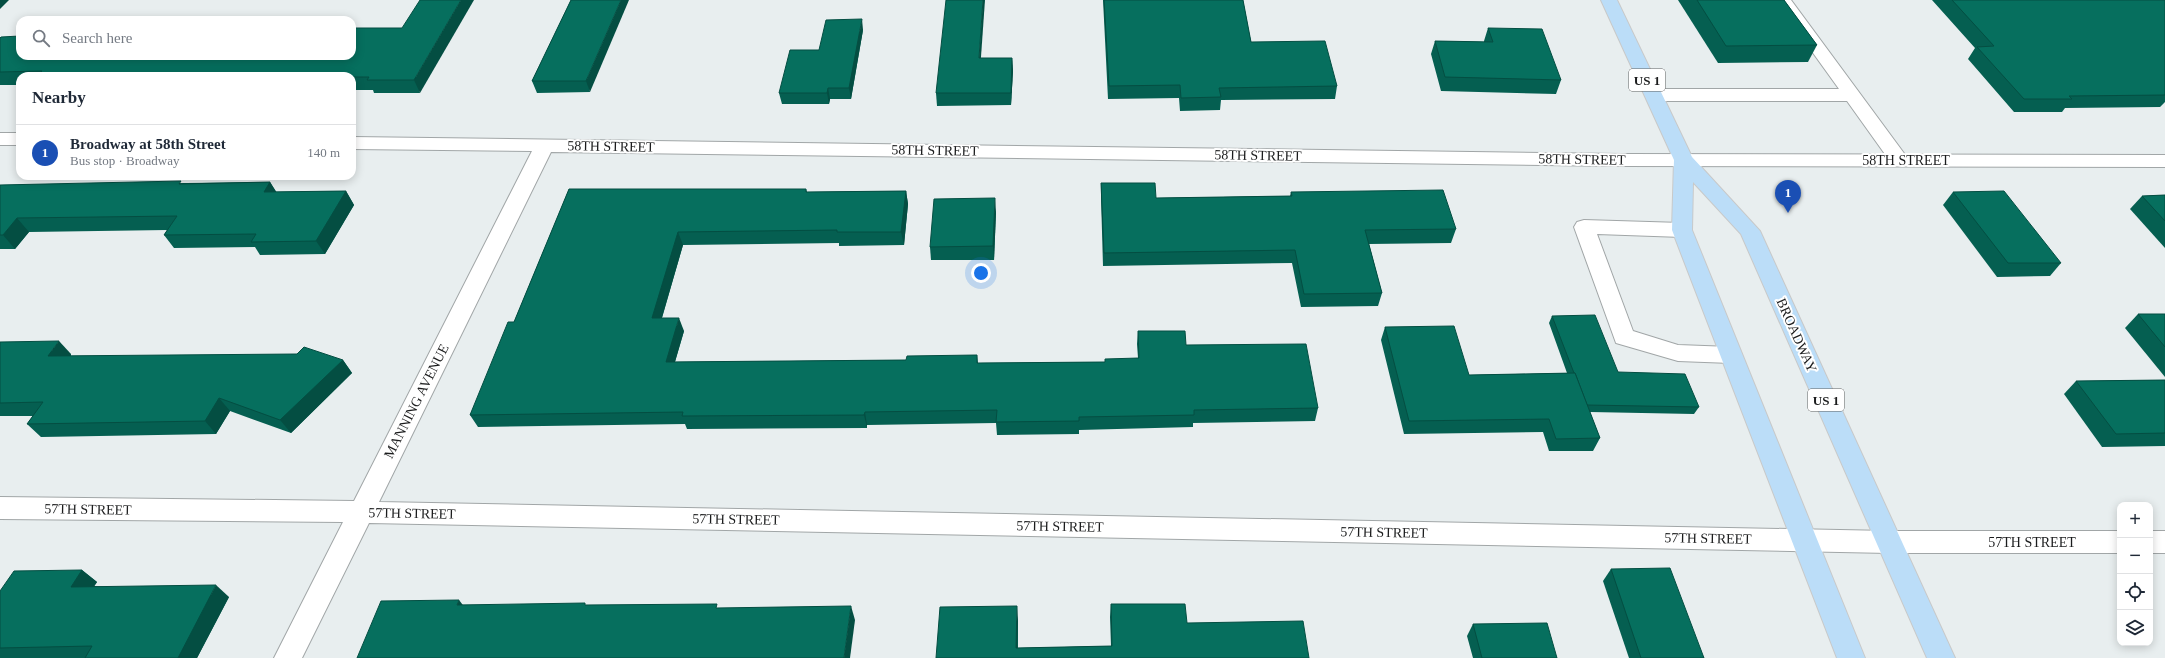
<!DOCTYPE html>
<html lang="en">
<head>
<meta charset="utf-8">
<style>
  body { margin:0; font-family:Georgia,serif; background:#f2f2f3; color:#1f2937 }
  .controls { position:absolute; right:12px; bottom:12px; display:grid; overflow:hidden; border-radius:8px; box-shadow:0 2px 10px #0003 }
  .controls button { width:36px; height:36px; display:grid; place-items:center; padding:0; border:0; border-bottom:1px solid #e0e1e3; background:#fff; color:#1f2937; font:20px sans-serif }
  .you { position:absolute; left:981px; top:273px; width:14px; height:14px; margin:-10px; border:3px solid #fff; border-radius:50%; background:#1a73e8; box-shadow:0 0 0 6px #1a73e833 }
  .badge { display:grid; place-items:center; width:26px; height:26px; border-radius:50%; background:#b65121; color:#fff; font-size:13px; font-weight:700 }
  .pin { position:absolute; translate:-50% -33px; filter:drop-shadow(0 1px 2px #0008) }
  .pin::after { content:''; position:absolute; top:21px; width:14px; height:12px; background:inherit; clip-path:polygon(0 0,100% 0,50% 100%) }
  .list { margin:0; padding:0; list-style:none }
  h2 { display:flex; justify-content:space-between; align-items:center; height:52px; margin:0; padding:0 16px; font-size:17px }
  h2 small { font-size:13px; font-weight:400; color:#747a83 }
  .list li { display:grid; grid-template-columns:26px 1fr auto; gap:12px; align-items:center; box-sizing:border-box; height:56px; padding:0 16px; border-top:1px solid #e0e1e3 }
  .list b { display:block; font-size:15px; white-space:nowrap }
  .list p { margin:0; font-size:13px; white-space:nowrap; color:#747a83 }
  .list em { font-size:13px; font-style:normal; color:#747a83 }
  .icon { flex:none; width:22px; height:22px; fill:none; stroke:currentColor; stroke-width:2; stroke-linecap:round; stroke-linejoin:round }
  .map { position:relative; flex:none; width:2165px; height:658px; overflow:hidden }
  .search { position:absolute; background:#fff; box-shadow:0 2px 10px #0003; left:16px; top:16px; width:340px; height:44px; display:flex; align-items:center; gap:10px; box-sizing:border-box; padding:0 14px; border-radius:12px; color:#747a83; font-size:15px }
  .panel { position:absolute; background:#fff; box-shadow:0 2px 10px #0003; left:16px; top:72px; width:340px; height:108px; border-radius:12px }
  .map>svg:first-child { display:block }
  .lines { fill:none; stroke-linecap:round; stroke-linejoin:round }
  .lane-casing { stroke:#a1a6a7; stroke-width:2 }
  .street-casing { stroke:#a1a6a7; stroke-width:2 }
  .primary-casing { stroke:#c8c9c9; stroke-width:2 }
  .lane { fill:#fff; fill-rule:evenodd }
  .street { fill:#fff; fill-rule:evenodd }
  .primary { fill:#bbddf8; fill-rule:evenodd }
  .wall { fill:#055f51 }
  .shaded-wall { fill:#044e42 }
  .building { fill:#066f5e; stroke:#044e42 }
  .labels { text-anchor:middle; stroke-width:4; stroke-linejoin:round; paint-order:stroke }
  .shield { fill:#fff; stroke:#5f6061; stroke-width:1 }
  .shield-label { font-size:13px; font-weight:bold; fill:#1b1c1d }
  .street-label { font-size:14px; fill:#1b1c1d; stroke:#fff }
</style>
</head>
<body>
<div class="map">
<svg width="2165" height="658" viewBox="0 0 2165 658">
  <rect width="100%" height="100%" fill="#e8eeef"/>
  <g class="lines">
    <defs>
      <g id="lane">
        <polygon points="1775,0 1791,0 1906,156 1909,160 1906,164 1899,166 1892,164 1847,101 1654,101 1648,99 1645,95 1648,91 1654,89 1839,89"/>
        <polygon points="1584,220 1682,223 1689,225 1692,230 1689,235 1682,237 1597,234 1633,331 1678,345 1731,347 1739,349 1742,355 1739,361 1731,363 1678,361 1616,343 1574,227 1577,222"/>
      </g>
      <g id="street">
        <rect x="0" y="133" width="20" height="12"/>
        <polygon points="352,137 1620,154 2165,155 2165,167 1620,166 551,152 379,502 1889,531 2120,531 2120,553 1889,553 369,523 302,658 274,658 343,522 0,519 0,497 354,501 532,151 352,149"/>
        <rect x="2150" y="531" width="15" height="22"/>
      </g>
      <polygon id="primary" points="1601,0 1617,0 1692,157 1760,231 1955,658 1927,658 1741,234 1693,182 1692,230 1865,658 1837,658 1672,230 1674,160"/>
    </defs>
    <use href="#lane" class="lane-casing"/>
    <use href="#street" class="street-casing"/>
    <use href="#primary" class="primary-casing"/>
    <use href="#lane" class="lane"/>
    <use href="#street" class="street"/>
    <use href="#primary" class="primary"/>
  </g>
  <g class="wall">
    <polygon points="571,0 590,92 537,93 532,81"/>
    <polygon points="1103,0 1243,0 1251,42 1337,86 1335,99 1221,100 1220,110 1180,111 1179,98 1108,99"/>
    <polygon points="1678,0 1784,0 1817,45 1808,62 1718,63"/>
    <polygon points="1932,0 2165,0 2165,102 2160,107 2065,108 2062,112 2014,112 1968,59 1975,48"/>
    <polygon points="402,28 420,93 374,93 373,90 352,90 352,76 20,76 20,85 0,85 0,38 20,56"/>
    <polygon points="1488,28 1561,80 1556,94 1441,91 1431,54 1435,41 1484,42 1484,41"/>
    <polygon points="863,30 851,99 830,99 829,104 782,104 779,93"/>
    <polygon points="981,58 1012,58 1013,71 1011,105 937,106 936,93"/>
    <polygon points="270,182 276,192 346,191 354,205 325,254 260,255 255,247 174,248 164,235 167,230 29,232 15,249 0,249 0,185"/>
    <polygon points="1101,183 1156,198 1290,196 1291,192 1456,229 1451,243 1369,244 1382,293 1378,306 1301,307 1292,263 1103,266 1101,197"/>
    <polygon points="569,189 806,189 807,192 906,191 908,204 904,245 839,246 839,243 683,245 662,318 684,331 675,362 906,360 977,355 978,363 1105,362 1138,358 1137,344 1138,331 1186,345 1318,408 1315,421 1193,423 1193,427 1079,430 1079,434 997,435 996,423 867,425 867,428 687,429 685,424 478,427 470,415 514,322"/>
    <polygon points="1953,192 2061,263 2050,276 1997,277 1943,205"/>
    <polygon points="2165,195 2165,248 2130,209 2142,196"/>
    <polygon points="996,212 994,260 931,260 930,247"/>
    <polygon points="2138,314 2165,314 2165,377 2125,328"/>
    <polygon points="1552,316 1618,372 1699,407 1694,414 1590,412 1600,438 1593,451 1549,451 1543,432 1404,434 1381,340 1385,327 1469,375 1567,373 1549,323"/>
    <polygon points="0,342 71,354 71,356 343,360 352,373 291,433 230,411 216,434 41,437 27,424 33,416 0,416"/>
    <polygon points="2165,380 2165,446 2102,447 2064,394 2076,381"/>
    <polygon points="1611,569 1704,658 1629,658 1603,581"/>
    <polygon points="82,570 97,582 94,586 229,597 197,658 0,658 0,591"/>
    <polygon points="1111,604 1187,623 1309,658 936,658 1018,620 1018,648 1111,646 1110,617"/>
    <polygon points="1473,624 1557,658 1473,658 1467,636"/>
  </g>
  <g class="shaded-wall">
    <polygon points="0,0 9,0 0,9"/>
    <polygon points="461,0 474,0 420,93 414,80"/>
    <polygon points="621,0 629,0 590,92 586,81"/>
    <polygon points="983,0 985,0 980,71 979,58"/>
    <polygon points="862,19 863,30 851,99 849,88"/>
    <polygon points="1012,58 1013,71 1011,105 1011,93"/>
    <polygon points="828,88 830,99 829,104 827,93"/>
    <polygon points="270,182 279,196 264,192"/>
    <polygon points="346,191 354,205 325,254 316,241"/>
    <polygon points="906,191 908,204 904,245 901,232"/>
    <polygon points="995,198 996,212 994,260 993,246"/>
    <polygon points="17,218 29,232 15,249 3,235"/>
    <polygon points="678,232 683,245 658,331 652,318"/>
    <polygon points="679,318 684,331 671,375 666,362"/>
    <polygon points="59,341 71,354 61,369 48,356"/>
    <polygon points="343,360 352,373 291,433 280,420"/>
    <polygon points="219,398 230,411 216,434 205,421"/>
    <polygon points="865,412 867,425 867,428 864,415"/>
    <polygon points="82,570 97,582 86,599 71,587"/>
    <polygon points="216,585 229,597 197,658 178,658"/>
    <polygon points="459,600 469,613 457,605"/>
    <polygon points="851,606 855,620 850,658 844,658"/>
    <polygon points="1017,606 1018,620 1017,658 1016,648"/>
  </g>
  <g class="building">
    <polygon points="420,0 461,0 414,80 367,80 369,77 352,77 352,76 202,76 203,74 98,75 97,76 37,76 42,71 0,72 0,38 1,37 20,36 20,56 352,56 352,28 402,28"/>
    <polygon points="571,0 621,0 586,81 532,81"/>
    <polygon points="946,0 983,0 979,58 1012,58 1011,93 936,93"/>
    <polygon points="1104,0 1243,0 1251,42 1325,41 1337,86 1219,88 1221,97 1181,98 1180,85 1109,86"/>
    <polygon points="1697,0 1784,0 1817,45 1726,46"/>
    <polygon points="1952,0 2165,0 2165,95 2069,96 2072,99 2024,99 1977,47 1994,46"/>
    <polygon points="862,19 849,88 828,88 827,93 779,93 790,50 819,50 826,20"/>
    <polygon points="1488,28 1542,29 1561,80 1445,77 1435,41 1493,42"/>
    <polygon points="181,181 179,184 270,182 264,192 346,191 316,241 251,242 256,234 164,235 177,216 17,218 3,235 0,235 0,185"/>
    <polygon points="1101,183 1155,183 1156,198 1292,196 1291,192 1443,190 1456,229 1365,230 1382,293 1304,294 1295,250 1104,253"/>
    <polygon points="569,189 806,189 806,192 906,191 901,232 837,232 837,230 678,232 652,318 679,318 666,362 906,360 907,356 977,355 977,363 1105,362 1105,359 1139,358 1138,331 1185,331 1186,345 1306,344 1318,408 1194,410 1194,415 1079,417 1079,421 996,422 997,410 865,412 864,415 682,416 683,412 470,415 508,322 514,322"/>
    <polygon points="2004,191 2061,263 2008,263 1953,192"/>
    <polygon points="2165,195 2165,221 2142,196"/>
    <polygon points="995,198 993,246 930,247 934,199"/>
    <polygon points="2138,314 2165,314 2165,347"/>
    <polygon points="1595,315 1618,372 1685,374 1699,407 1587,405 1575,373 1574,373 1552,316"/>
    <polygon points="1454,326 1469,375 1575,373 1600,438 1556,439 1549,419 1409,421 1385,327"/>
    <polygon points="59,341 48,356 297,354 304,347 343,360 280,420 219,398 205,421 27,424 43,402 0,403 0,342"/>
    <polygon points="2165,380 2165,433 2116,434 2076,381"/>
    <polygon points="1670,568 1704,658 1641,658 1611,569"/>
    <polygon points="82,570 71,587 216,585 178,658 85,658 92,646 0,648 0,591 14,571"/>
    <polygon points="459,600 457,605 585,603 585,605 717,604 716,608 851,606 844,658 357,658 381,601"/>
    <polygon points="1111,604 1185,604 1187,623 1303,621 1309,658 936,658 940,607 1017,606 1016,648 1112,646"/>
    <polygon points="1547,623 1557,658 1482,658 1473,624"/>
  </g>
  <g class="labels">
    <g class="shield">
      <rect x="1629" y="69" width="36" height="22" rx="3"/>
      <rect x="1808" y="389" width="36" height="22" rx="3"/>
    </g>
    <g class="shield-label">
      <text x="1647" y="85">US 1</text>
      <text x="1826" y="405">US 1</text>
    </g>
    <g class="street-label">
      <text transform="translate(611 146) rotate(1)" y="5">58TH STREET</text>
      <text transform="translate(935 150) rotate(1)" y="5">58TH STREET</text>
      <text transform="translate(1258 155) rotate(1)" y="5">58TH STREET</text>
      <text transform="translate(1582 159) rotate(1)" y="5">58TH STREET</text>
      <text x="1906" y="165">58TH STREET</text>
      <text transform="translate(1797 335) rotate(66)" y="5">BROADWAY</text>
      <text transform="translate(416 401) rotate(-63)" y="5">MANNING AVENUE</text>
      <text transform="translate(88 509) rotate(1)" y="5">57TH STREET</text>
      <text transform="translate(412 513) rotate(1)" y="5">57TH STREET</text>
      <text transform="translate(736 519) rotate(1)" y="5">57TH STREET</text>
      <text transform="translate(1060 526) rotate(1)" y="5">57TH STREET</text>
      <text transform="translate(1384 532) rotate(1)" y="5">57TH STREET</text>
      <text transform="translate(1708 538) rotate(1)" y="5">57TH STREET</text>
      <text x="2032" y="547">57TH STREET</text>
    </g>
  </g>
</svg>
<div class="controls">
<button>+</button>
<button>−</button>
<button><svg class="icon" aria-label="locate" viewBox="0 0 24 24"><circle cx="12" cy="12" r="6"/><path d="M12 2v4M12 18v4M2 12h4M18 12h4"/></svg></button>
<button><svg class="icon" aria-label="layers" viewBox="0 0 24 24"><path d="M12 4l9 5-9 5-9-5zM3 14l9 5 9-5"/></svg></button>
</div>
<div class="you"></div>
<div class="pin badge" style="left:1788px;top:213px;background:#1a4fb4">1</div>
<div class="search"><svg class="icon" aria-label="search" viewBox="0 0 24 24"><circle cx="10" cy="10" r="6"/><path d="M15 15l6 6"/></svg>Search here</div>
<section class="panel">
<h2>Nearby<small></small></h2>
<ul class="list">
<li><span class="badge" style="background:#1a4fb4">1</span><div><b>Broadway at 58th Street</b><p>Bus stop · Broadway</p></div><em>140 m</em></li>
</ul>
</section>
</div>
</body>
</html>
